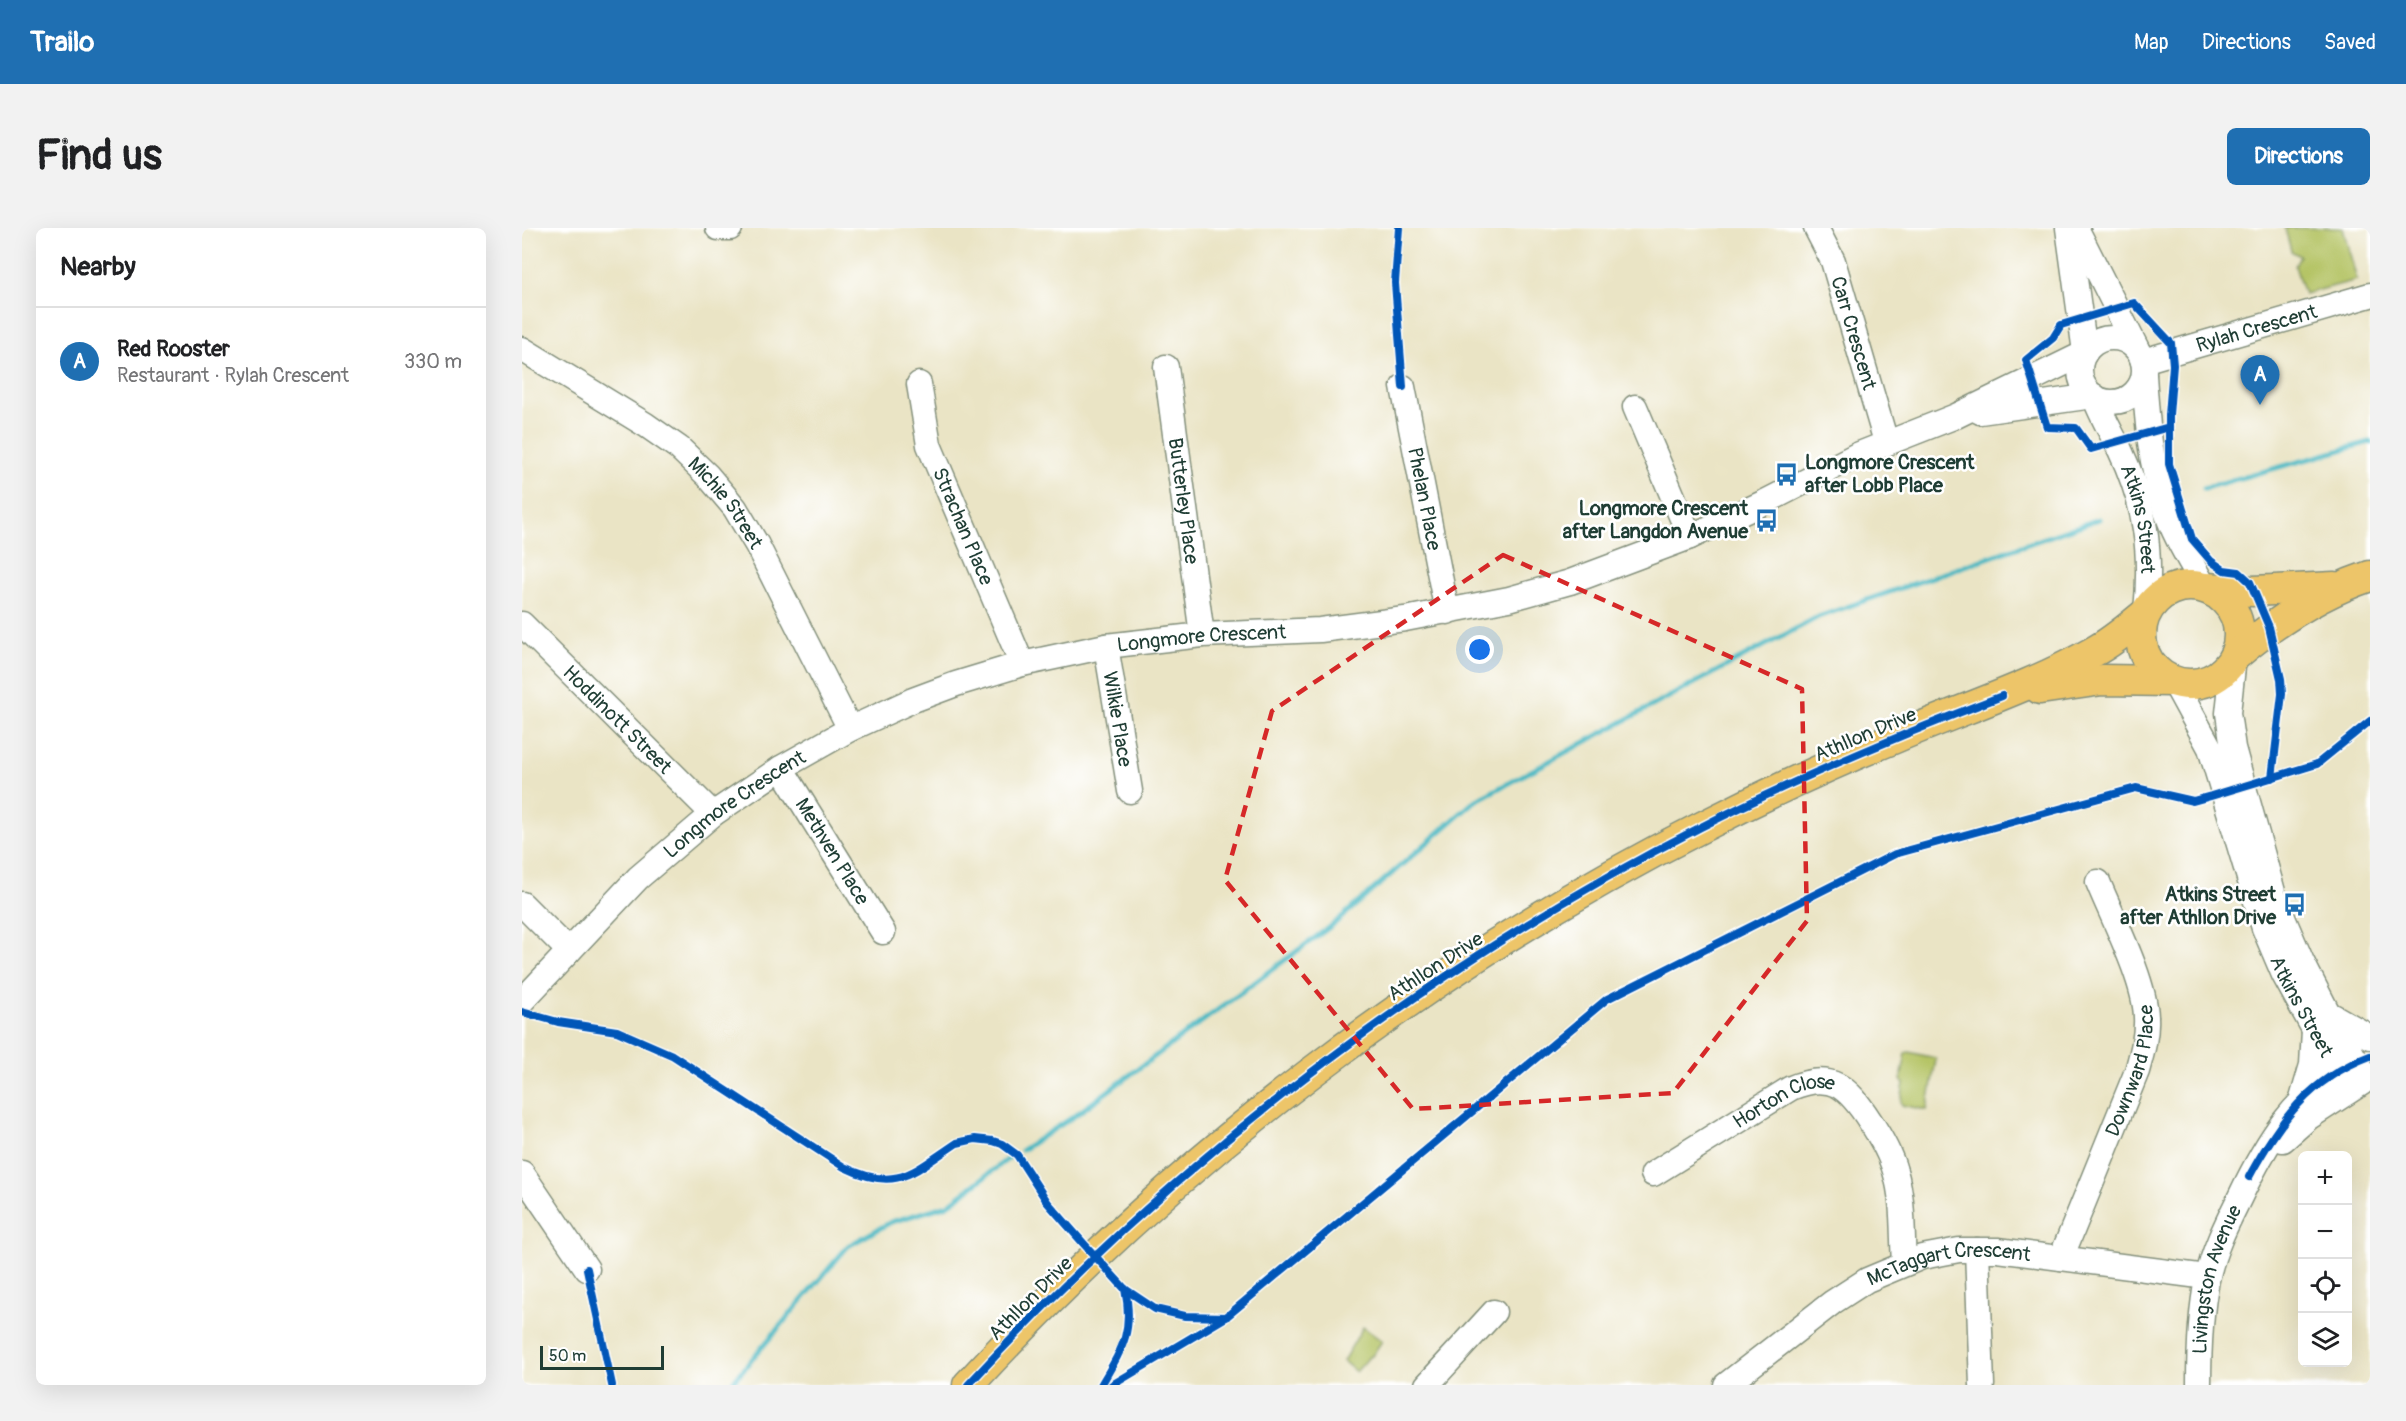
<!DOCTYPE html>
<html lang="en">
<head>
<meta charset="utf-8">
<style>
  body { margin:0; font-family:Pangolin,sans-serif; background:#f2f2f2; color:#202124 }
  .controls { position:absolute; right:18px; bottom:18px; display:grid; overflow:hidden; border-radius:9px; box-shadow:0 6px 24px #0002 }
  .controls button { width:54px; height:54px; display:grid; place-items:center; padding:0; border:0; border-bottom:2px solid #e0e0e0; background:#fff; color:#202124; font:30px sans-serif }
  .scale { position:absolute; left:18px; bottom:15px; width:124px; box-sizing:border-box; padding-left:6px; border:3px solid #1f3d34; border-top:0; font-size:16px; line-height:21px; white-space:nowrap; color:#1f3d34; -webkit-text-stroke:4px #fff; paint-order:stroke }
  .you { position:absolute; left:958px; top:422px; width:21px; height:21px; margin:-15px; border:4px solid #fff; border-radius:50%; background:#1a73e8; box-shadow:0 0 0 9px #1a73e833 }
  .badge { display:grid; place-items:center; width:39px; height:39px; border-radius:50%; background:#1f6fb2; color:#fff; font-size:20px; font-weight:700 }
  .pin { position:absolute; translate:-50% -50px; filter:drop-shadow(0 2px 3px #0008) }
  .pin::after { content:''; position:absolute; top:32px; width:21px; height:18px; background:inherit; clip-path:polygon(0 0,100% 0,50% 100%) }
  .list { margin:0; padding:0; list-style:none }
  h2 { display:flex; justify-content:space-between; align-items:center; height:78px; margin:0; padding:0 24px; font-size:26px }
  h2 small { font-size:20px; font-weight:400; color:#757577 }
  .list li { display:grid; grid-template-columns:39px 1fr auto; gap:18px; align-items:center; box-sizing:border-box; height:108px; padding:0 24px; border-top:2px solid #e0e0e0 }
  .list b { display:block; font-size:22px; white-space:nowrap }
  .list p { margin:0; font-size:20px; white-space:nowrap; color:#757577 }
  .list em { font-size:20px; font-style:normal; color:#757577 }
  .icon { flex:none; width:33px; height:33px; fill:none; stroke:currentColor; stroke-width:2; stroke-linecap:round; stroke-linejoin:round }
  .map { position:relative; flex:none; width:1848px; height:1157px; overflow:hidden; border-radius:9px }
  header { display:flex; align-items:center; gap:36px; box-sizing:border-box; height:84px; padding:0 30px; background:#1f6fb2; color:#fff }
  header strong { font-size:28px }
  nav { display:flex; gap:33px; margin-inline-start:auto; font-size:21px }
  .intro { display:flex; align-items:center; justify-content:space-between; box-sizing:border-box; height:144px; padding:0 36px }
  h1 { margin:0; font-size:42px }
  .button { padding:15px 27px; border-radius:9px; background:#1f6fb2; color:#fff; font-size:21px; font-weight:700 }
  main { display:flex; gap:36px; padding:0 36px }
  aside { flex:1; background:#fff; border-radius:9px; box-shadow:0 6px 24px #0002 }
  .map>svg:first-child { display:block }
  .green { fill:#b5c466; stroke:#6a804d; stroke-width:1.5 }
  .lines { fill:none; stroke-linecap:round; stroke-linejoin:round }
  .stream { stroke:#49b8c2; stroke-width:5 }
  .minor-casing { stroke:#84907c; stroke-width:27 }
  .major-casing { stroke:#84907c; stroke-width:33 }
  .minor { stroke:#fff; stroke-width:24 }
  .major { stroke:#edc569; stroke-width:30 }
  .cycleway-casing { stroke:#fff; stroke-width:11 }
  .cycleway { stroke:#0057b8; stroke-width:8 }
  .marked { fill:none; stroke:#d62828; stroke-width:4.5; stroke-dasharray:12 8; stroke-linejoin:round }
  .labels { text-anchor:middle; stroke-width:5; stroke-linejoin:round; paint-order:stroke }
  .street-label { font-size:20px; fill:#1f3d34; stroke:#fff }
  .poi-label { font-size:20px; font-weight:bold; fill:#1f3d34; stroke:#fff; text-anchor:end }
</style>
</head>
<body>
<header>
<strong>Trailo</strong>
<nav><a>Map</a><a>Directions</a><a>Saved</a></nav>
</header>
<div class="intro"><h1>Find us</h1><a class="button">Directions</a></div>
<main>
<aside>
<h2>Nearby<small></small></h2>
<ul class="list">
<li><span class="badge">A</span><div><b>Red Rooster</b><p>Restaurant · Rylah Crescent</p></div><em>330 m</em></li>
</ul>
</aside>
<div class="map">
<svg width="1848" height="1157" viewBox="0 0 1848 1157">
  <rect width="100%" height="100%" fill="#fff"/>
  <filter id="ink" filterUnits="userSpaceOnUse"><feTurbulence type="fractalNoise" baseFrequency=".0167" numOctaves="2"/><feDisplacementMap in="SourceGraphic" scale="12" xChannelSelector="R" yChannelSelector="G"/><feConvolveMatrix kernelMatrix="1 2 1 2 8 2 1 2 1" color-interpolation-filters="sRGB"/></filter>
  <filter id="wash" filterUnits="userSpaceOnUse"><feTurbulence type="fractalNoise" baseFrequency=".008" numOctaves="4" result="noise"/><feDisplacementMap in="SourceGraphic" scale="24" xChannelSelector="R" yChannelSelector="G"/><feGaussianBlur stdDeviation="1.35" result="paint"/><feColorMatrix in="noise" values="0 0 0 0 0 0 0 0 0 0 0 0 0 0 0 0 0 1.4 0 .05"/><feComposite in="paint" operator="in"/></filter>
  <g filter="url(#wash)">
    <rect width="100%" height="100%" fill="#eae4c5"/>
    <g class="green">
      <polygon points="1763,0 1821,0 1835,52 1782,66 1773,38 1778,28 1769,23"/>
      <polygon points="1387,824 1413,830 1414,832 1405,882 1380,877 1379,874 1382,855 1379,852 1384,825"/>
      <polygon points="841,1099 860,1113 850,1128 847,1129 834,1144 821,1133"/>
    </g>
    <g class="lines">
      <g class="stream">
        <polyline points="1682,260 1848,214"/>
        <polyline points="500,922 551,889 813,695 953,573 1296,389 1577,291"/>
        <polyline points="208,1157 326,1018 369,994 426,977 487,930"/>
      </g>
    </g>
  </g>
  <g filter="url(#ink)">
    <g class="lines">
      <defs>
        <g id="minor">
          <polyline points="196,0 208,0"/>
          <path id="s1" d="M1294,0L1311,33L1364,214"/>
          <polyline points="1546,0 1563,124"/>
          <polyline points="1554,0 1615,121"/>
          <circle cx="1590" cy="142" r="32"/>
          <path id="s2" d="M0,121L124,197L157,220L186,248L213,280L235,317L328,501"/>
          <path id="s3" d="M1621,133L1848,67"/>
          <path id="s4" d="M644,139L680,407"/>
          <path d="M1622,147C1625,192 1628,237 1643,280C1652,308 1669,334 1683,360"/>
          <path id="s5" d="M397,156L407,217L500,436"/>
          <path id="s6" d="M881,159L925,384"/>
          <path id="s7" d="M1572,168C1579,187 1589,204 1598,222C1624,277 1630,324 1624,384"/>
          <polyline points="1113,179 1168,309"/>
          <polyline points="1458,184 1571,168"/>
          <path id="s8" d="M0,396L191,586"/>
          <path id="s9" d="M584,418L608,563"/>
          <polyline points="1712,430 1706,485 1711,520 1753,671 1780,734 1806,785 1845,851"/>
          <path id="s10" d="M1652,454L1688,520L1742,700L1762,747L1826,863"/>
          <path id="s11" d="M259,540L361,704"/>
          <polyline points="0,676 47,723"/>
          <path id="s12" d="M0,773L116,650L191,586L259,540L328,501L391,472L434,456L500,436L584,418L680,407L798,402L883,391L987,371L1048,354L1168,309L1243,274L1335,227L1434,188L1563,125"/>
          <polyline points="1811,788 1848,809"/>
          <polyline points="1780,871 1790,837 1792,802"/>
          <polyline points="1761,912 1786,890 1840,855"/>
          <polyline points="0,945 65,1041"/>
          <path id="s13" d="M1131,946L1269,860C1310,843 1326,859 1348,893C1358,908 1368,925 1373,943C1382,972 1380,1005 1382,1035"/>
          <polyline points="1455,1022 1460,1157"/>
          <path id="s14" d="M1539,1030L1615,843C1620,825 1625,808 1624,789C1623,752 1590,689 1576,654"/>
          <polyline points="905,1157 972,1084"/>
          <path id="s15" d="M1204,1157L1311,1074L1345,1052L1400,1029L1437,1022H1476L1685,1049"/>
          <path id="s16" d="M1677,1157C1677,1122 1678,1086 1685,1052C1691,1023 1704,997 1717,971C1745,912 1771,869 1829,836"/>
        </g>
        <g id="major">
          <circle cx="1668" cy="407" r="49"/>
          <polyline points="1684,360 1731,363 1812,359"/>
          <path d="M1713,428C1754,393 1797,365 1848,348"/>
          <polyline points="1518,461 1580,452 1649,453"/>
          <path d="M446,1157C656,930 905,738 1180,599C1244,566 1309,536 1375,509C1440,481 1509,459 1571,424C1590,414 1606,400 1623,386"/>
        </g>
      </defs>
      <use href="#minor" class="minor-casing"/>
      <use href="#major" class="major-casing"/>
      <use href="#minor" class="minor"/>
      <use href="#major" class="major"/>
      <defs>
        <g id="cycleway">
          <polyline points="877,0 873,55 881,159"/>
          <polyline points="1647,199 1569,221 1554,200 1525,199 1504,132 1531,110 1539,97 1612,75 1649,115 1651,137 1647,187 1647,236 1670,311 1689,333 1702,342 1717,344 1728,354 1747,399 1759,451 1760,466 1750,550"/>
          <path d="M0,784L36,794L95,803L150,827L322,939C375,965 391,944 435,915L453,911L471,913L480,916L495,927L526,975L562,1016L603,1061L633,1081L663,1088L704,1089"/>
          <path d="M1727,949C1757,894 1787,851 1848,828"/>
          <polyline points="65,1041 90,1157"/>
          <path d="M446,1157C656,930 904,739 1179,599C1277,549 1378,507 1480,468"/>
          <path d="M579,1157C600,1121 612,1104 603,1061"/>
          <polyline points="590,1157 704,1089 1085,771 1373,626 1614,560 1671,573 1689,568 1795,536 1848,493"/>
        </g>
      </defs>
      <use href="#cycleway" class="cycleway-casing"/>
      <use href="#cycleway" class="cycleway"/>
    </g>
  </g>
  <path class="marked" d="M981,327L1280,461L1285,693L1151,865L891,881L703,652L750,483Z"/>
  <defs>
    <symbol id="bus-bare" viewBox="-9 -9 18 18"><path d="M-5-6H5V4H4V6H2V4H-2V6H-4V4H-5ZM-3.5-4V0h7V-4ZM-3.5 1.2v1.5H-2V1.2ZM2 1.2v1.5H3.5V1.2Z" fill="#1f6fb2" stroke="#fff" stroke-width="2.5" paint-order="stroke"/></symbol>
  </defs>
  <g fill-rule="evenodd">
    <use href="#bus-bare" x="1248" y="230" width="33" height="33"/>
    <use href="#bus-bare" x="1228" y="276" width="33" height="33"/>
    <use href="#bus-bare" x="1756" y="660" width="33" height="33"/>
  </g>
  <g class="labels">
    <g class="street-label">
      <text dy="7" stroke="none"><textPath href="#s3" startOffset="118">Rylah Crescent</textPath></text>
      <text dy="7" stroke="none"><textPath href="#s1" startOffset="112">Carr Crescent</textPath></text>
      <text dy="7" stroke="none"><textPath href="#s6" startOffset="114">Phelan Place</textPath></text>
      <text dy="7" stroke="none"><textPath href="#s4" startOffset="135">Butterley Place</textPath></text>
      <text dy="7" stroke="none"><textPath href="#s2" startOffset="258">Michie Street</textPath></text>
      <text dy="7" stroke="none"><textPath href="#s7" startOffset="132">Atkins Street</textPath></text>
      <text dy="7" stroke="none"><textPath href="#s5" startOffset="150">Strachan Place</textPath></text>
      <text dy="7" stroke="none"><textPath href="#s12" startOffset="795">Longmore Crescent</textPath></text>
      <text dy="7" stroke="none"><textPath href="#s9" startOffset="74">Wilkie Place</textPath></text>
      <text dy="7" stroke="none"><textPath href="#s8" startOffset="135">Hoddinott Street</textPath></text>
      <text transform="translate(1343 506) rotate(-23)" y="7">Athllon Drive</text>
      <text dy="7" stroke="none"><textPath href="#s12" startOffset="291">Longmore Crescent</textPath></text>
      <text dy="7" stroke="none"><textPath href="#s11" startOffset="98">Methven Place</textPath></text>
      <text transform="translate(913 738) rotate(-33)" y="7">Athllon Drive</text>
      <text dy="7" stroke="none"><textPath href="#s10" startOffset="350">Atkins Street</textPath></text>
      <text dy="7" stroke="none"><textPath href="#s14" startOffset="201">Downward Place</textPath></text>
      <text dy="7" stroke="none"><textPath href="#s13" startOffset="152">Horton Close</textPath></text>
      <text dy="7" stroke="none"><textPath href="#s15" startOffset="261">McTaggart Crescent</textPath></text>
      <text dy="7" stroke="none"><textPath href="#s16" startOffset="108">Livingston Avenue</textPath></text>
      <text transform="translate(508 1070) rotate(-45)" y="7">Athllon Drive</text>
    </g>
    <g class="poi-label">
      <text x="1283" y="241" text-anchor="start">Longmore Crescent<tspan x="1283" dy="23">after Lobb Place</tspan></text>
      <text x="1226" y="287">Longmore Crescent<tspan x="1226" dy="23">after Langdon Avenue</tspan></text>
      <text x="1754" y="673">Atkins Street<tspan x="1754" dy="23">after Athllon Drive</tspan></text>
    </g>
  </g>
</svg>
<div class="controls">
<button>+</button>
<button>−</button>
<button><svg class="icon" aria-label="locate" viewBox="0 0 24 24"><circle cx="12" cy="12" r="6"/><path d="M12 2v4M12 18v4M2 12h4M18 12h4"/></svg></button>
<button><svg class="icon" aria-label="layers" viewBox="0 0 24 24"><path d="M12 4l9 5-9 5-9-5zM3 14l9 5 9-5"/></svg></button>
</div>
<div class="scale">50 m</div>
<div class="you"></div>
<div class="pin badge" style="left:1738px;top:177px">A</div>
</div>
</main>
</body>
</html>
